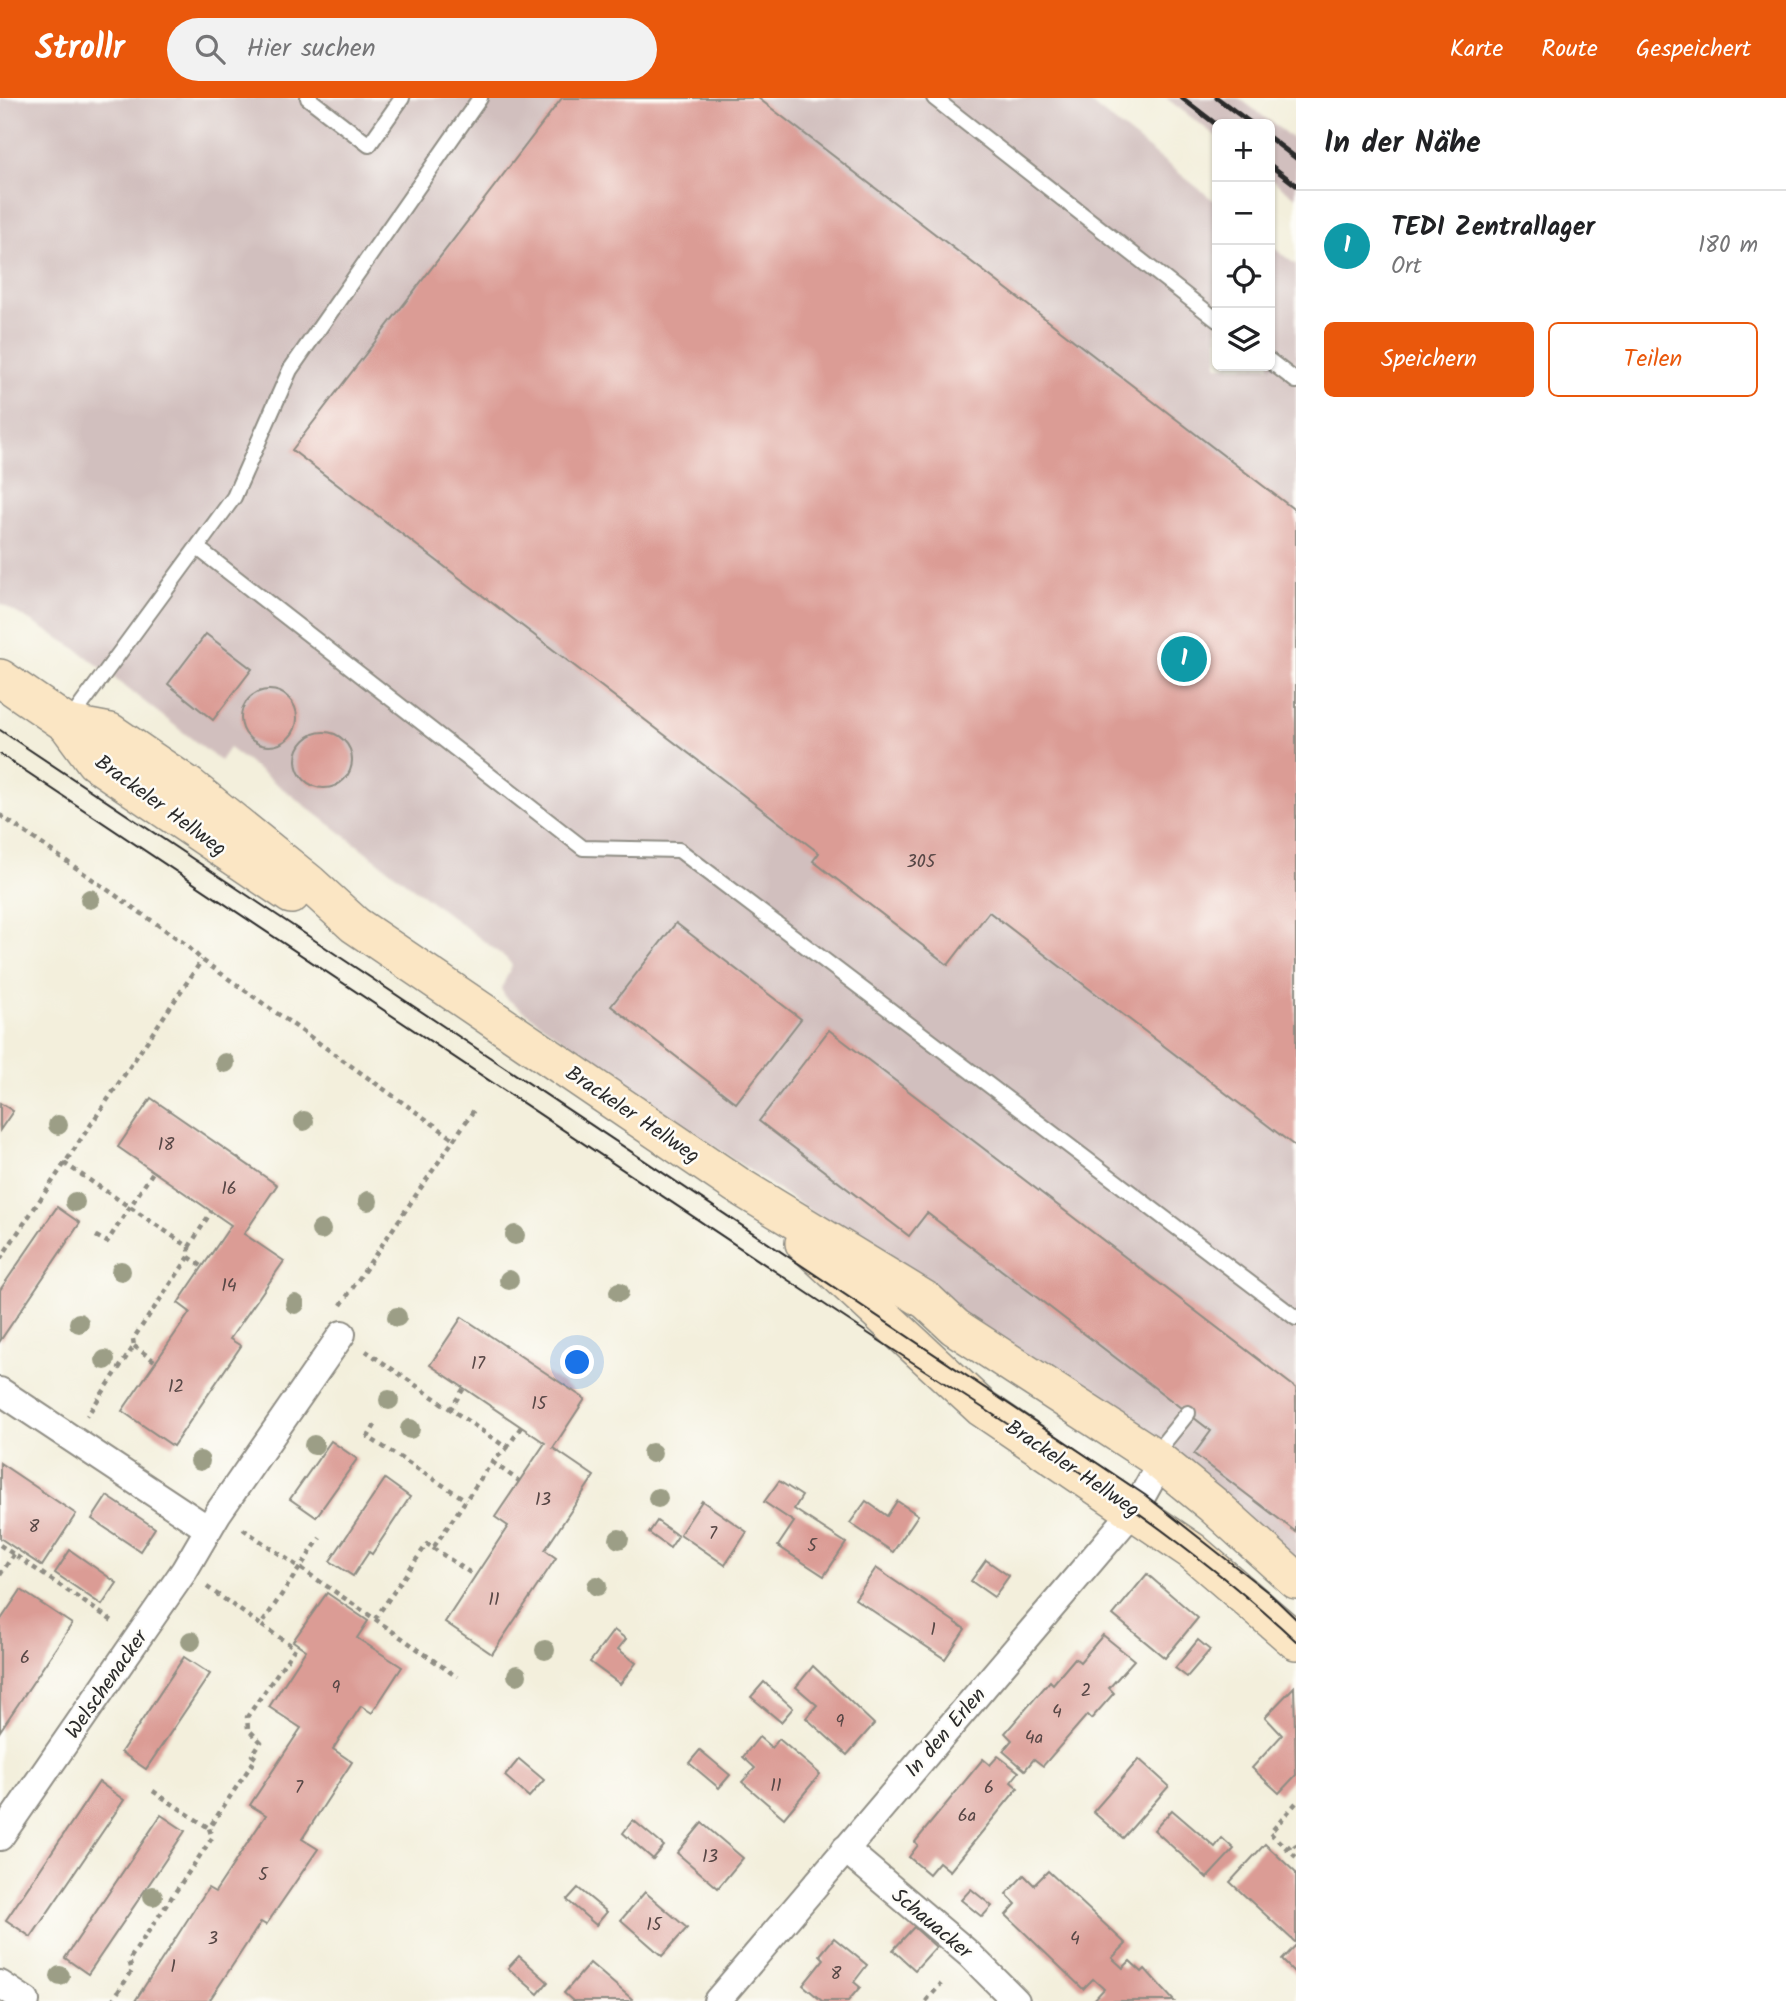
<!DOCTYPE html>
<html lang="de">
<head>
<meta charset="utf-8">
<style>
  body { margin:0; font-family:Kalam,sans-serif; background:#f2f2f2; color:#202124 }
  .controls { position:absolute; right:21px; top:21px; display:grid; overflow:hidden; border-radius:10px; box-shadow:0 2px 5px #0004 }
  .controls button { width:63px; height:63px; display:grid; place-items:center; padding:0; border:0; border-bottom:2px solid #e0e0e0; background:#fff; color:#202124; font:35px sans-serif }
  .you { position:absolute; left:578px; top:1265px; width:24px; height:24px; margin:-18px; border:5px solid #fff; border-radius:50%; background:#1a73e8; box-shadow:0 0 0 10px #1a73e833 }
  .badge { display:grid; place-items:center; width:46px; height:46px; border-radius:50%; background:#ea580c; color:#fff; font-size:23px; font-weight:700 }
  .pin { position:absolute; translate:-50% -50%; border:4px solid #fff; box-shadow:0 2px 7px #0006 }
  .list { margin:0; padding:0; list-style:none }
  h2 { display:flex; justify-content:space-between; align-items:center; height:91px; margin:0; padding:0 28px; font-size:30px }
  h2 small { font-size:23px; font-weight:400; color:#757577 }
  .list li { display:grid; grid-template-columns:46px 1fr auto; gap:21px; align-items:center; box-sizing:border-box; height:112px; padding:0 28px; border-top:2px solid #e0e0e0 }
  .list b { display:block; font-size:26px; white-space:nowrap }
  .list p { margin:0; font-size:23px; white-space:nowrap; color:#757577 }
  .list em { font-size:23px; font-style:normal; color:#757577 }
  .actions { display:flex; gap:14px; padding:21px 28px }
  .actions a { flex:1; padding:16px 0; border:2px solid #ea580c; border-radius:10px; text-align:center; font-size:24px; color:#ea580c }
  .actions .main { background:#ea580c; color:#fff }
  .icon { flex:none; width:38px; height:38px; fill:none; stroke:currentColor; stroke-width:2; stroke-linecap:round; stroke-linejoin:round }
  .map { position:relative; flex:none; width:1296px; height:1903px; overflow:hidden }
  header { display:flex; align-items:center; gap:42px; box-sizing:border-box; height:98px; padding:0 35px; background:#ea580c; color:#fff }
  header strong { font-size:33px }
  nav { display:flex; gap:38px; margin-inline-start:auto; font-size:24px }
  .search { width:490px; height:63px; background:#f2f2f2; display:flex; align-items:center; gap:18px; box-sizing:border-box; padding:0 24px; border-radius:38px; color:#757577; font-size:26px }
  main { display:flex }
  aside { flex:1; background:#fff }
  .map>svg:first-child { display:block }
  .industrial { fill:#d1bfbe }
  .building { fill:#db9c95 }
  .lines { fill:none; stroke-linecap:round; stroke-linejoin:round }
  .service-casing { stroke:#8f8d84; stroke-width:18 }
  .minor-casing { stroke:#8f8d84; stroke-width:30 }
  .secondary-casing { stroke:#8f8d84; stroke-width:40 }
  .path { stroke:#8f8d84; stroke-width:4.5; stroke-dasharray:5 5; stroke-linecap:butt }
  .service { stroke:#fff; stroke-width:14 }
  .minor { stroke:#fff; stroke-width:26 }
  .secondary { stroke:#fbe6c4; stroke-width:37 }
  .tram { stroke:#2b2b2b; stroke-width:2 }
  .rail { stroke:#2b2b2b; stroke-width:5 }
  .tree { fill:#9c9e86 }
  .labels { text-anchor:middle; stroke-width:5; stroke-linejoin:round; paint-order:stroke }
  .number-label { font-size:18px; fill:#574746 }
  .street-label { font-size:21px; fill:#2b2b2b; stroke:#fdfcf7 }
</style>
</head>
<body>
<header>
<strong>Strollr</strong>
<div class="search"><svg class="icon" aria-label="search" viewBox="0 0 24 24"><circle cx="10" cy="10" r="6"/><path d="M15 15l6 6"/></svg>Hier suchen</div>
<nav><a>Karte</a><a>Route</a><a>Gespeichert</a></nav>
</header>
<main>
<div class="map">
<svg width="1296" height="1903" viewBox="0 0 1296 1903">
  <rect width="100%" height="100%" fill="#fdfcf7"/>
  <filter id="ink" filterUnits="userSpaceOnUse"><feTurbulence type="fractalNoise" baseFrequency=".0143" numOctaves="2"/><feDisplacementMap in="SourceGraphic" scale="14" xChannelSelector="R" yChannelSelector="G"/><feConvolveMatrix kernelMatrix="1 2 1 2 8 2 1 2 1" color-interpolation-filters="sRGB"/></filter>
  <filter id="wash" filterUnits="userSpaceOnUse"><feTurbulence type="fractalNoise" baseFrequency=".00686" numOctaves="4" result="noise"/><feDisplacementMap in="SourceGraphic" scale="28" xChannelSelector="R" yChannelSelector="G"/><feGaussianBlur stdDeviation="1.57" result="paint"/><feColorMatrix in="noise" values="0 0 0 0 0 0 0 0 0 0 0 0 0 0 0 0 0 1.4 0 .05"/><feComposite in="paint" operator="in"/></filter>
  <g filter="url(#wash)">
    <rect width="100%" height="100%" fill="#f3efdc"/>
    <g class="industrial">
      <polygon points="0,0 1084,0 1217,105 1217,268 1270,268 1270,147 1296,167 1296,1469 892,1168 669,1018 506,900 501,891 512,867 506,860 229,650 220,663 77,551 0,505"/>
      <polygon points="1166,0 1239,0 1296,43 1296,100 1270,80 1270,26 1217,26 1217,39"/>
    </g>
    <g id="blocks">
      <g class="building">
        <polygon points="562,0 758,0 1296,413 1296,1049 989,814 948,867 813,763 819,755 292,352"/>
        <polygon points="206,536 252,571 213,622 168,586"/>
        <circle cx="269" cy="620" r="28"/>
        <circle cx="324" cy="662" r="28"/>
        <polygon points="676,825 801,921 736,1005 611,908"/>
        <polygon points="829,932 1296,1290 1296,1434 1194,1356 1211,1333 927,1115 909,1138 759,1023"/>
        <polygon points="151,1000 277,1087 244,1136 284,1163 230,1241 241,1248 173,1348 122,1313 190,1214 178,1205 231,1127 118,1049"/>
        <polygon points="0,1005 13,1013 0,1032"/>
        <polygon points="57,1109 80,1125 0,1243 0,1192"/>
        <polygon points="462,1219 585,1301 553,1350 594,1378 545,1452 556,1460 492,1556 445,1524 508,1428 495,1419 545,1345 430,1267"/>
        <polygon points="331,1343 357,1361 316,1419 290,1401"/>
        <polygon points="0,1365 76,1416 42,1468 0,1440"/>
        <polygon points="385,1381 410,1399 372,1456 369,1454 353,1478 330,1463"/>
        <polygon points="779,1383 802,1398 794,1411 846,1445 824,1478 778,1448 794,1424 764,1404"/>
        <polygon points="107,1398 155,1430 140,1453 92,1421"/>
        <polygon points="702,1403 747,1434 725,1467 680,1436"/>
        <polygon points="866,1403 887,1418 897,1403 918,1417 893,1454 850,1425"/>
        <polygon points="657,1423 678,1438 670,1450 649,1435"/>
        <polygon points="70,1452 117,1485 102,1507 55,1475"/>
        <polygon points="986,1462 1009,1478 994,1499 971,1483"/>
        <polygon points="876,1470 965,1531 945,1561 855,1501"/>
        <polygon points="1147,1476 1198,1520 1165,1560 1113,1517"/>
        <polygon points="21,1492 72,1526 0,1633 0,1523"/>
        <polygon points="327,1495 368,1523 357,1540 402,1569 372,1615 361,1608 333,1651 352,1664 302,1741 318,1751 266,1827 261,1824 209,1903 135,1903 208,1790 215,1794 266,1717 250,1707 301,1630 269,1609 306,1552 293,1543"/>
        <polygon points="614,1532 626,1541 618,1551 636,1565 620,1586 590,1564"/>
        <polygon points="1103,1537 1134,1562 1109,1590 1114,1595 1091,1621 1087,1617 1043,1668 1034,1661 1025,1672 1003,1653 1012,1642 1005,1635 1050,1583 1053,1586 1075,1560 1080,1564"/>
        <polygon points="1198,1542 1210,1552 1187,1579 1175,1570"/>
        <polygon points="184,1559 210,1576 146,1671 121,1654"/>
        <polygon points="813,1568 874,1626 847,1657 806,1620 817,1607 796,1589"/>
        <polygon points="764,1584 793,1610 781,1624 751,1599"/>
        <polygon points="1294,1589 1296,1677 1279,1695 1252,1670 1282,1637 1265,1619"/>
        <polygon points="759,1639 772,1650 779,1641 820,1676 784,1720 742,1684 755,1670 743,1659"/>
        <polygon points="700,1652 730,1677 719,1690 689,1665"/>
        <polygon points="998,1658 1019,1674 1011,1684 1018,1690 950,1773 939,1764 929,1776 909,1759 918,1747 915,1744 983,1661 990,1667"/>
        <polygon points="519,1661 544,1682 529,1699 505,1678"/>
        <polygon points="1139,1661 1169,1688 1123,1740 1093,1714"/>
        <polygon points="99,1684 124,1702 31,1839 6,1822"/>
        <polygon points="1172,1712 1215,1749 1222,1740 1234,1751 1207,1780 1154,1732"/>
        <polygon points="161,1717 185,1733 88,1876 65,1860"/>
        <polygon points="633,1722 664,1748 653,1761 623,1735"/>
        <polygon points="702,1725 743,1760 718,1790 677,1755"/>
        <polygon points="1265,1746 1296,1775 1296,1845 1230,1784"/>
        <polygon points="1048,1773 1126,1846 1112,1860 1123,1870 1130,1863 1142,1874 1145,1871 1174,1903 1093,1903 1104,1891 1093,1881 1083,1891 1006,1817 1016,1806 1006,1796 1024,1777 1034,1787"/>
        <polygon points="578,1790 607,1814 596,1827 567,1802"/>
        <polygon points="971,1791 992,1808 982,1819 961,1802"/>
        <polygon points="645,1794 687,1830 662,1858 621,1822"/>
        <polygon points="914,1829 936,1849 915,1872 893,1852"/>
        <polygon points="834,1840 867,1867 854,1884 860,1889 848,1903 822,1903 803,1887 824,1861 820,1857"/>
        <polygon points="1296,1847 1296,1876 1282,1862"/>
        <polygon points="519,1858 548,1884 538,1896 508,1870"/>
        <polygon points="590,1865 632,1901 630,1903 573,1903 564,1895"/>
      </g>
    </g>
  </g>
  <g filter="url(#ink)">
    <use href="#blocks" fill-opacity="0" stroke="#8f8d84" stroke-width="2"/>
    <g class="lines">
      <defs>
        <g id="service">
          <polyline points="308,0 369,47 402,0"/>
          <polyline points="934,0 1217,222"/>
          <polyline points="1270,263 1296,283"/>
          <polyline points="199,451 583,750 679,752 1296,1220"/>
          <polyline points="68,625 234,399 290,272 480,0"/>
          <polyline points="1154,1357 1188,1315"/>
        </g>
        <g id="minor">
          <polyline points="0,1293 208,1431"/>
          <polyline points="0,1739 184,1473 218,1415 342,1236"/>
          <polyline points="845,1751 969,1856 1016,1903"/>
          <polyline points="0,1886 26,1903"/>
          <polyline points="717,1903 1135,1411 1155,1375 1153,1358"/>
        </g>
        <g id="secondary">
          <polyline points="0,580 67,626 95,664 291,797"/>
          <polyline points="67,626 110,634 189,688 309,785 355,827 737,1087 927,1203 955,1229 1153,1358 1213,1407 1296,1482"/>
          <polyline points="804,1145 982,1310 1192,1453 1296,1543"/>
        </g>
      </defs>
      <use href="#service" class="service-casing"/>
      <use href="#minor" class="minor-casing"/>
      <use href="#secondary" class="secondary-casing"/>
      <g class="path">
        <polyline points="0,717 184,845 202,862 454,1041"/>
        <polyline points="64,1065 189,1149 189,1159 133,1241 134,1248 87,1318"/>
        <polyline points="96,1138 107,1144 153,1074"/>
        <polyline points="189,1149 211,1114"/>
        <polyline points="189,1159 203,1169"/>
        <polyline points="0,1161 202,862"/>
        <polyline points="341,1207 474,1012"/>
        <polyline points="134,1248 156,1264"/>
        <polyline points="450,1312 464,1290"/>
        <polyline points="375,1327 368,1339 466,1402"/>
        <polyline points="507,1350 521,1329"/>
        <polyline points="492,1364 519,1383"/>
        <polyline points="243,1431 375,1521 427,1446 433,1450 492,1364 507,1350 366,1253"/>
        <polyline points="0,1447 114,1524"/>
        <polyline points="433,1450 475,1478"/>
        <polyline points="0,1477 14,1456"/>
        <polyline points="207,1489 261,1527"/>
        <polyline points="375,1521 457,1579"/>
        <polyline points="153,1693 209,1730"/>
        <polyline points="1296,1705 1270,1735 1296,1759"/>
        <polyline points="1287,1751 1293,1745 1296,1749"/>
        <polyline points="112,1903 132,1873 129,1862 212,1740 209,1730 256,1660 252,1657 261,1644 248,1631 247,1619 295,1550 261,1527 320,1440"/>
        <polyline points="926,1903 941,1886"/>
      </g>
      <use href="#service" class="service"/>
      <use href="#minor" class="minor"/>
      <use href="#secondary" class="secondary"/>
      <g class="tram">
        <polyline points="0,632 1145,1397 1269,1495 1296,1521"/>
        <path d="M0,656C273,839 547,1021 821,1204C982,1313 1153,1409 1296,1543"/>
      </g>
      <g class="rail">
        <polyline points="1182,0 1217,27"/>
        <polyline points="1217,0 1252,26"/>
        <polyline points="1270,40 1296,60"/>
        <polyline points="1270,67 1296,87"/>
      </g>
    </g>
    <g class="tree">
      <circle cx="90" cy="801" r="10"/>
      <circle cx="225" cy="965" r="10"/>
      <circle cx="304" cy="1023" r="10"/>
      <circle cx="58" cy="1027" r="10"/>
      <circle cx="368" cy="1103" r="10"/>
      <circle cx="75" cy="1104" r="10"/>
      <circle cx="321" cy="1132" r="10"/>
      <circle cx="515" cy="1137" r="10"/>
      <circle cx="121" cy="1173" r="10"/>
      <circle cx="509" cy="1182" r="10"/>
      <circle cx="619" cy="1194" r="10"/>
      <circle cx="295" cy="1206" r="10"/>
      <circle cx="397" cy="1219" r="10"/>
      <circle cx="79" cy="1225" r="10"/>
      <circle cx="105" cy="1262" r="10"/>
      <circle cx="389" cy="1302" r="10"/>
      <circle cx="410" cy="1331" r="10"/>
      <circle cx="314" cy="1347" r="10"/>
      <circle cx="652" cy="1355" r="10"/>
      <circle cx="200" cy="1363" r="10"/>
      <circle cx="658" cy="1400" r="10"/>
      <circle cx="619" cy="1441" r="10"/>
      <circle cx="597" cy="1488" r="10"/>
      <circle cx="191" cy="1543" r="10"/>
      <circle cx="545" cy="1552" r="10"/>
      <circle cx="517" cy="1577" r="10"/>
      <circle cx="153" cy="1798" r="10"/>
      <circle cx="60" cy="1878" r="10"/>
    </g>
  </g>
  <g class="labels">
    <g class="number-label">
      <text x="921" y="769">305</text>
      <text x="166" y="1052">18</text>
      <text x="229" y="1096">16</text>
      <text x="229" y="1193">14</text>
      <text x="478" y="1271">17</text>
      <text x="176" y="1294">12</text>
      <text x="539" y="1311">15</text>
      <text x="543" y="1407">13</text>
      <text x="34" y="1434">8</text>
      <text x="713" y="1441">7</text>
      <text x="812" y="1453">5</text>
      <text x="494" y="1507">11</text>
      <text x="933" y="1537">1</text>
      <text x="25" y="1565">6</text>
      <text x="336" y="1595">9</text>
      <text x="1086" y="1598">2</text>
      <text x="1057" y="1619">4</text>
      <text x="840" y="1629">9</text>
      <text x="1034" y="1645">4a</text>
      <text x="776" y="1693">11</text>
      <text x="299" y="1695">7</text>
      <text x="989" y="1695">6</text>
      <text x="967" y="1723">6a</text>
      <text x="710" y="1764">13</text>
      <text x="263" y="1782">5</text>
      <text x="654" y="1832">15</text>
      <text x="213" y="1846">3</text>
      <text x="1075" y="1846">4</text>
      <text x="173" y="1874">1</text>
      <text x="836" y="1881">8</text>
    </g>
    <g class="street-label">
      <text transform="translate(161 707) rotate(36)" y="7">Brackeler Hellweg</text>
      <text transform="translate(633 1016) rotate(34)" y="7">Brackeler Hellweg</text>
      <text transform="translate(1073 1370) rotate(34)" y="7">Brackeler Hellweg</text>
      <text transform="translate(106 1586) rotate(-55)" y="7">Welschenacker</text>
      <text transform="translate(945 1634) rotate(-49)" y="7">In den Erlen</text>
      <text transform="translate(932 1825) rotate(40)" y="7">Schauacker</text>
    </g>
  </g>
</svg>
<div class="controls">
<button>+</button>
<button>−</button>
<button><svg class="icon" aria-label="locate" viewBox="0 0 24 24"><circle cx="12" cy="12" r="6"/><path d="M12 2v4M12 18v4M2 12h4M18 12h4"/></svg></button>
<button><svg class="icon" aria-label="layers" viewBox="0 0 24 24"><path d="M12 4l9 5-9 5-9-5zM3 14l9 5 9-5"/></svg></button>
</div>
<div class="you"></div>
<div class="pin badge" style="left:1184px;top:561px;background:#0f9aa8">1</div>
</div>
<aside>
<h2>In der Nähe<small></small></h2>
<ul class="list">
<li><span class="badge" style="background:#0f9aa8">1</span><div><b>TEDI Zentrallager</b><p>Ort</p></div><em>180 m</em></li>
</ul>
<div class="actions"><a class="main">Speichern</a><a>Teilen</a></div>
</aside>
</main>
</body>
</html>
